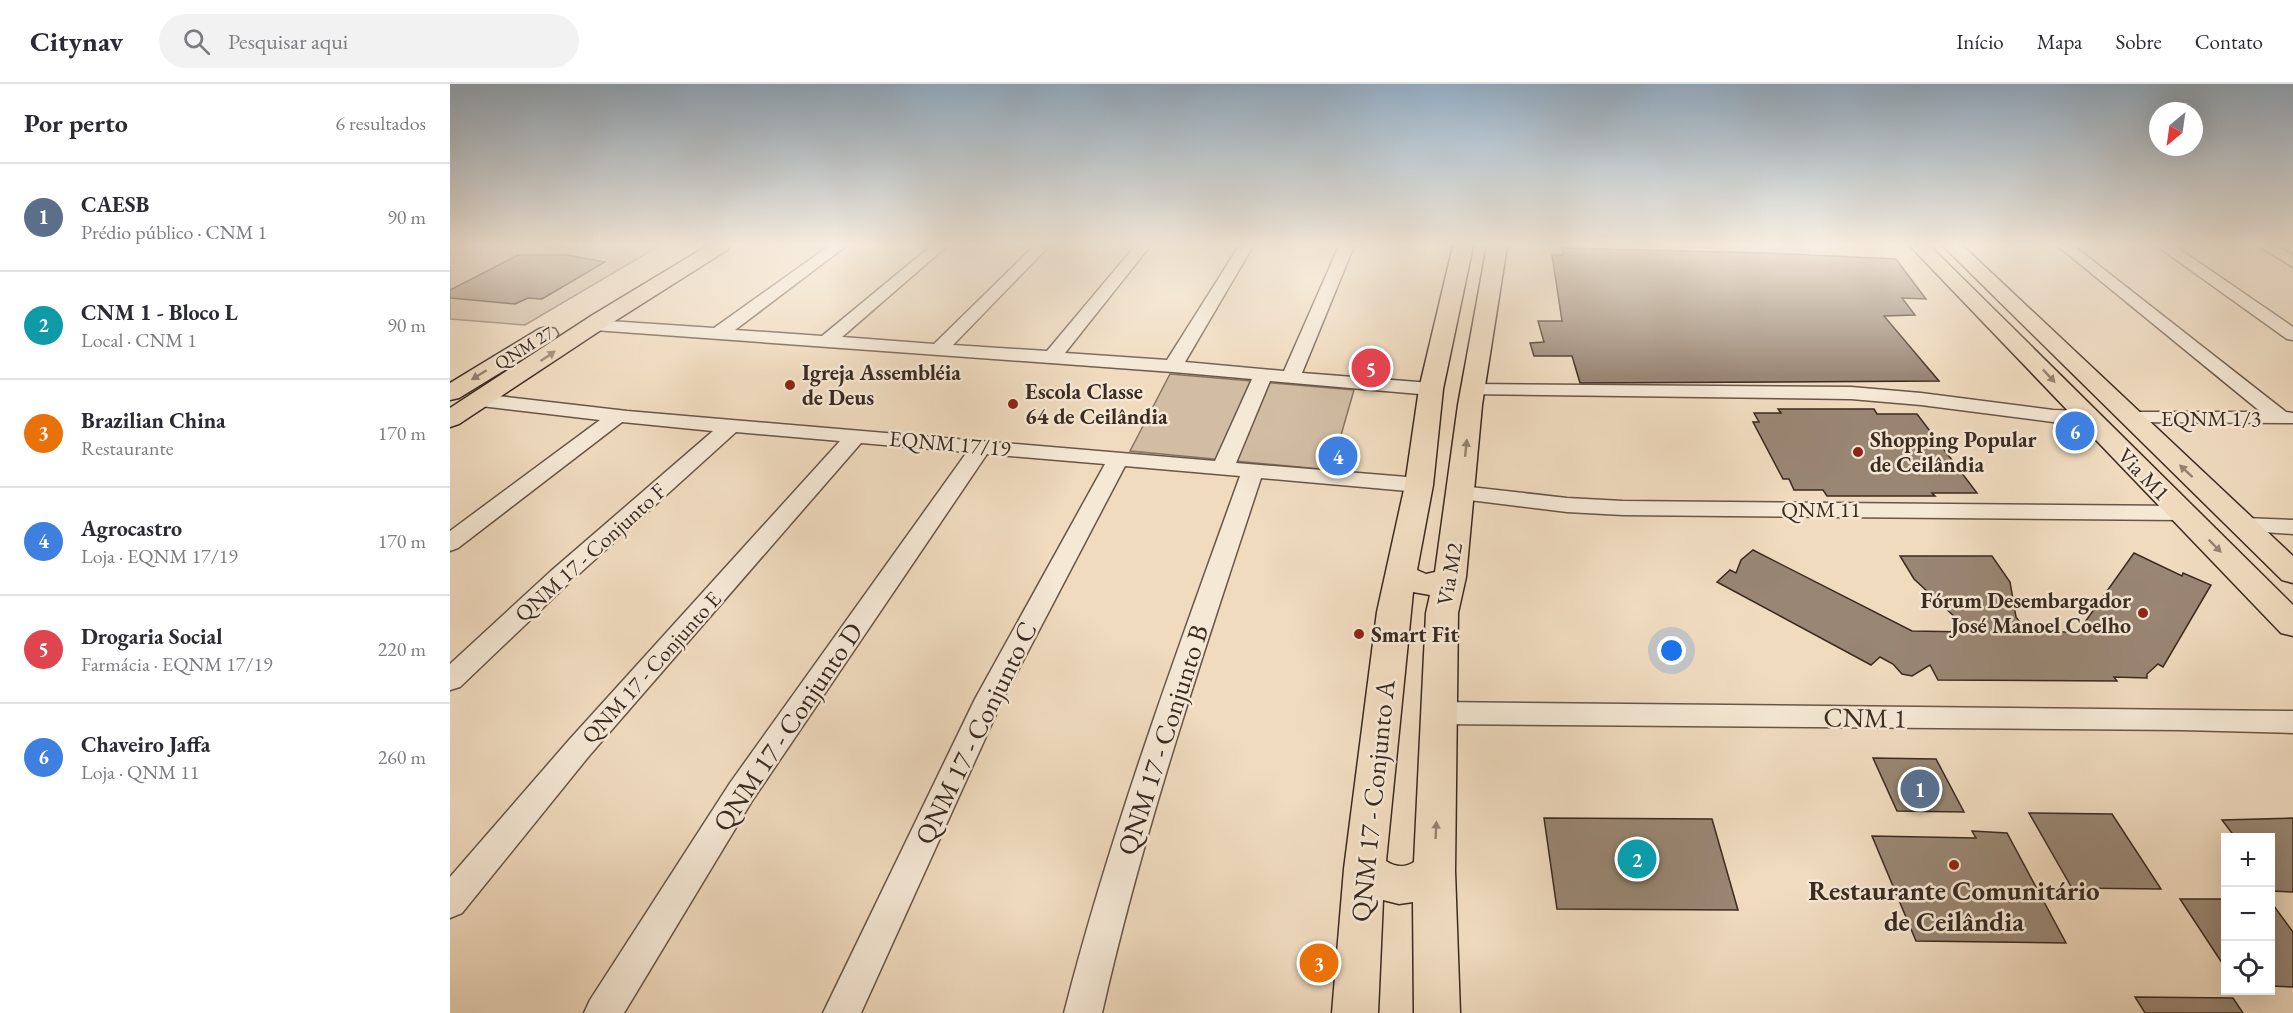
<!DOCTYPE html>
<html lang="pt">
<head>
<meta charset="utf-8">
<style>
  body { margin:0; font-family:"EB Garamond",serif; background:#f2f2f3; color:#2b2b33 }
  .controls { position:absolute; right:18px; bottom:18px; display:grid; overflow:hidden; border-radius:0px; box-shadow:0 6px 24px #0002 }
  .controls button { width:54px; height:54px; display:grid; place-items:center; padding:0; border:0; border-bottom:2px solid #e1e1e2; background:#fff; color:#2b2b33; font:30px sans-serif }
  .compass { position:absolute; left:1699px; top:18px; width:54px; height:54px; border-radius:50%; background:#fff; box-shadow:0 6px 24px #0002; rotate:209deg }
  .you { position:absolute; left:1222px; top:567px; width:21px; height:21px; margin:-15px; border:4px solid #fff; border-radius:50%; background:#1a73e8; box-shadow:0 0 0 9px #1a73e833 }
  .badge { display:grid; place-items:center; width:39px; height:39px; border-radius:50%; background:#0b8043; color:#fff; font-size:20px; font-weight:700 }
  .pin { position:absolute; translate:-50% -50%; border:3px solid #fff; box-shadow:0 2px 6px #0006 }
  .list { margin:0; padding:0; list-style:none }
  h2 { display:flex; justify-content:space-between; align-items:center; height:78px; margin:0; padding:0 24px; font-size:26px }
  h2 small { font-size:20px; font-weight:400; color:#7c7c81 }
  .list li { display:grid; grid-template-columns:39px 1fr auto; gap:18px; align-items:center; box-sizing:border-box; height:108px; padding:0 24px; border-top:2px solid #e1e1e2 }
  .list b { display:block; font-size:22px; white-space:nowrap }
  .list p { margin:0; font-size:20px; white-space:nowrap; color:#7c7c81 }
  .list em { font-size:20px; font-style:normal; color:#7c7c81 }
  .icon { flex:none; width:33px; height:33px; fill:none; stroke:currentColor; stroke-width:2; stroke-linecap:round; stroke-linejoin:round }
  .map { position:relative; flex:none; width:1843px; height:929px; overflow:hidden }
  header { display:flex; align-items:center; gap:36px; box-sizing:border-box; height:84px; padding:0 30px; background:#fff; border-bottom:2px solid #e1e1e2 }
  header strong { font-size:28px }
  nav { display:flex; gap:33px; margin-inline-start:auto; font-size:21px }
  .search { width:420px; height:54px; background:#f2f2f3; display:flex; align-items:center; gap:15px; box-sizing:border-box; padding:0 21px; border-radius:33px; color:#7c7c81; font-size:22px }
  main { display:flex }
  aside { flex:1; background:#fff }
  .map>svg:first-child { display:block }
  .green { fill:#d1bda4; stroke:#867462; stroke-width:1.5 }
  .building { fill:#998673; stroke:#3a2a21; stroke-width:1.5 }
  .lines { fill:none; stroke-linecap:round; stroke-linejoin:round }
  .minor-casing { stroke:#685648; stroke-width:3 }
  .major-casing { stroke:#3a2a21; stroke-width:3 }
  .minor { fill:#f5e8d5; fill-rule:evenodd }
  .major { fill:#f0dbbf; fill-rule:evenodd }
  .oneway { fill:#958270 }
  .poi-dot { fill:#8f2418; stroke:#f5e8d5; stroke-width:2 }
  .labels { text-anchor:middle; stroke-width:5; stroke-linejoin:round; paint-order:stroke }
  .far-street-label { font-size:18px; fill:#3a2a21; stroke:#f5e8d5 }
  .poi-label { font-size:22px; font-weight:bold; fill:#3a2a21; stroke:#f5e8d5; text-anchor:start }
  .street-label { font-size:22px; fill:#3a2a21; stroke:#f5e8d5 }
  .near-street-label { font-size:27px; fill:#3a2a21; stroke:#f5e8d5 }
  .near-poi-label { font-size:27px; font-weight:bold; fill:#3a2a21; stroke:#f5e8d5 }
</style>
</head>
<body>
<header>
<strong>Citynav</strong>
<div class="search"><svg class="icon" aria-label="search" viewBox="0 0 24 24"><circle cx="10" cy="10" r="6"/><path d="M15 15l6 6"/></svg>Pesquisar aqui</div>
<nav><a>Início</a><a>Mapa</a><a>Sobre</a><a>Contato</a></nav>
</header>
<main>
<aside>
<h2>Por perto<small>6 resultados</small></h2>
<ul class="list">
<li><span class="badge" style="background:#5c6f8a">1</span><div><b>CAESB</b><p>Prédio público · CNM 1</p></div><em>90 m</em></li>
<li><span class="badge" style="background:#0f9aa8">2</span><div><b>CNM 1 - Bloco L</b><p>Local · CNM 1</p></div><em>90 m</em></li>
<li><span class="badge" style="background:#e8710a">3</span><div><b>Brazilian China</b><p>Restaurante</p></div><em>170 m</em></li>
<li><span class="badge" style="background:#3f7fe0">4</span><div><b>Agrocastro</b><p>Loja · EQNM 17/19</p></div><em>170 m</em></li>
<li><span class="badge" style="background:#e0444e">5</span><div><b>Drogaria Social</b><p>Farmácia · EQNM 17/19</p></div><em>220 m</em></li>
<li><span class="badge" style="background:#3f7fe0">6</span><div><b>Chaveiro Jaffa</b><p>Loja · QNM 11</p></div><em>260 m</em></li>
</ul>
</aside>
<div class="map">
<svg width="1843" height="929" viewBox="0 0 1843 929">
  <rect width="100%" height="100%" fill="#f0dbbf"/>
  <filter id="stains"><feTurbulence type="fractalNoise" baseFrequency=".00333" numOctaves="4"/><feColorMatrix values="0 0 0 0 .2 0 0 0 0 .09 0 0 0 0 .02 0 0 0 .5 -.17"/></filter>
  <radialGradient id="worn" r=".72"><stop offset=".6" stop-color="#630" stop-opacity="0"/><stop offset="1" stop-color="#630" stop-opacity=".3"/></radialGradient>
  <g class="green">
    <polygon points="0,162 209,162 75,241 0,235"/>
    <polygon points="720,290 904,306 881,386 680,367"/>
  </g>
  <g class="building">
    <polygon points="1112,164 1318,169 1446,175 1476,215 1452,214 1465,231 1434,232 1489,297 1130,299 1122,272 1084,272 1080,259 1094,258 1088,237 1112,237 1102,171 1113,171"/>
    <polygon points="68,171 116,171 155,178 92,215 78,214 65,220 0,214 0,206"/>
    <polygon points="1328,325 1424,325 1427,330 1467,330 1527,409 1482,409 1485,412 1377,412 1373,406 1344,406 1339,395 1333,395 1303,338 1309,338 1304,329 1331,329"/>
    <polygon points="1303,466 1462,547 1521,548 1464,495 1450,472 1542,472 1560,498 1566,533 1577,548 1628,548 1684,469 1732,492 1733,489 1761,501 1713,583 1708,580 1697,590 1697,594 1664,593 1667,597 1488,596 1480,581 1462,592 1452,590 1443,580 1430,573 1421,581 1267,498 1280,486 1286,489 1291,476"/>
    <polygon points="1423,674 1486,675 1514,728 1447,727"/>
    <polygon points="1579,729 1662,730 1711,805 1622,804"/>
    <polygon points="1094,734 1262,735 1288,826 1107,825"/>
    <polygon points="1843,734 1843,808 1821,807 1821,753 1785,753 1772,736"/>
    <polygon points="1522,747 1557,749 1616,859 1466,857 1422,752 1526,754"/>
    <polygon points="1730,815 1776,815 1776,885"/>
    <polygon points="1821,818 1843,848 1843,903 1821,902"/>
    <polygon points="1685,913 1783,914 1793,929 1695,929"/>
  </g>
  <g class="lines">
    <defs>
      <g id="minor">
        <path d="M379,162H396L285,246L372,252L481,162H497L392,253L484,260L584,162H599L503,261L597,267L685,162H700L615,269L717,276L789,162H803L735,278L834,287L889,162H904L852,289L981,299L988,301L991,305L988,309L981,311L820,297L786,379L969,394L977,396L980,401L977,406L969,408L811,394C753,571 693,747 652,929H614C661,746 726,570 790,392L675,382L553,615L411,929H373L525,615L655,380L537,370L302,717L174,929H134L140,916L280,699L517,368L411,359L139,672L12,829L0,834V793L119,656L390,357L286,348L119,499L10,603L0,606V580L101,487L263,347L172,338L8,464L0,467V447L150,336L31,322L24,320L21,316L24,312L31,310L177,327L765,377L802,295L723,288L144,246L138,245L135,241L138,237L144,236L264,244Z"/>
        <polygon points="1608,162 1624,162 1836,328 1843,329 1843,339 1673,338 1670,334 1673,330 1680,328 1811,328"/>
        <polygon points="1707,162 1725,162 1843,243 1843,256 1837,255"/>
        <polygon points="1809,162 1827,162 1843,171 1843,183"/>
        <polygon points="1023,300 1401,303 1471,309 1603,326 1643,327 1646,331 1643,335 1603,338 1471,321 1401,315 1016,310 1013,306 1016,302"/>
        <polygon points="1011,402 1117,414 1173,417 1732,422 1740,424 1743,429 1740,434 1732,436 1173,431 1117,428 1003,414 1000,409 1003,404"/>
        <polygon points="1794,434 1843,436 1843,450 1786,446 1782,441 1786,436"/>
        <polygon points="987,618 1843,627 1843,649 1732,646 987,640 977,637 973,629 977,621"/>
      </g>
      <g id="major">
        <polygon points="257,162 280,162 277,166 157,242 9,340 0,343 0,324 141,232"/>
        <path d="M1003,162H1023L993,305L983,401L967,486L976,490L985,488L1008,321L1037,162H1057L1032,321L1016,493L1008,529L1005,787L1010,929H964L963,818L949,820L933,816L928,929H882L894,785L927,528L955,401L969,305ZM963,508L980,511L976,529L964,778C955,784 945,783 936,777Z"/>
        <polygon points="1460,162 1480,162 1843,521 1843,552 1831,549"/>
        <polygon points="1493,162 1513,162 1843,472 1843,499 1832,496"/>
        <polygon points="97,243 105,245 108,250 105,255 9,314 0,316 0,299 89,245"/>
      </g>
    </defs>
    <use href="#minor" class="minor-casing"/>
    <use href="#major" class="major-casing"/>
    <use href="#minor" class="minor"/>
    <use href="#major" class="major"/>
  </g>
  <defs><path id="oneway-solid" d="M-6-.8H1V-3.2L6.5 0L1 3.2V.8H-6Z" transform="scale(1.5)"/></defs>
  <g class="oneway">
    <use href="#oneway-solid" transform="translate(98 272) rotate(-34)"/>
    <use href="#oneway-solid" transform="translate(29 291) rotate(148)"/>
    <use href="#oneway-solid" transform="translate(1599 292) rotate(47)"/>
    <use href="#oneway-solid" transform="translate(1016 364) rotate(-84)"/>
    <use href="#oneway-solid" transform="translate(1736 387) rotate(-137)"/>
    <use href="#oneway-solid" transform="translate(1765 462) rotate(45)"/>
    <use href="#oneway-solid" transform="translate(986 746) rotate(-87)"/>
  </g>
  <linearGradient id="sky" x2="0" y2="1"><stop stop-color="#92acc2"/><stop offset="0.55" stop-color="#f8efe2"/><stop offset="1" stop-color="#f8efe2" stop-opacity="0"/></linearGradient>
  <rect width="1843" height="292" fill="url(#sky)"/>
  <g class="poi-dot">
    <circle cx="340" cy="301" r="6"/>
    <circle cx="563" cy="320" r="6"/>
    <circle cx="1408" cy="368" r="6"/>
    <circle cx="1693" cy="529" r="6"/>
    <circle cx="909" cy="550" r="6"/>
    <circle cx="1504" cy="781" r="6"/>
  </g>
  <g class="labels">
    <g class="far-street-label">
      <text transform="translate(74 264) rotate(-32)" y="6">QNM 27</text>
    </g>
    <g class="poi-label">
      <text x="352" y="296">Igreja Assembléia<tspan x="352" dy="25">de Deus</tspan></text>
      <text x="575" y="315">Escola Classe<tspan x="575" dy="25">64 de Ceilândia</tspan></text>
      <text x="1420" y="363">Shopping Popular<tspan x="1420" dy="25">de Ceilândia</tspan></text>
      <text x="1681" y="524" text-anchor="end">Fórum Desembargador<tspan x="1681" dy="25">José Manoel Coelho</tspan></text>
      <text x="921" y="558">Smart Fit</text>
    </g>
    <g class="street-label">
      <text x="1761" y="342">EQNM 1/3</text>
      <text transform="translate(500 359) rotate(5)" y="8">EQNM 17/19</text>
      <text transform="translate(1694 390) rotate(46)" y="8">Via M1</text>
      <text x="1371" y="433">QNM 11</text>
      <text transform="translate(140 468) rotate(-42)" y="8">QNM 17 - Conjunto F</text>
      <text transform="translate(999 490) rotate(-80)" y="8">Via M2</text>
      <text transform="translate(201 583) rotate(-48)" y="8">QNM 17 - Conjunto E</text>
    </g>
    <g class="near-street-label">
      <text transform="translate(1415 634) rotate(1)" y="9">CNM 1</text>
      <text transform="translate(338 643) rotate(-56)" y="9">QNM 17 - Conjunto D</text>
      <text transform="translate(526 649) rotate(-64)" y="9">QNM 17 - Conjunto C</text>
      <text transform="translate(713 656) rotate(-72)" y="9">QNM 17 - Conjunto B</text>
      <text transform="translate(923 717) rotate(-84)" y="9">QNM 17 - Conjunto A</text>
    </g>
    <g class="near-poi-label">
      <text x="1504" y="816">Restaurante Comunitário<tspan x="1504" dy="31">de Ceilândia</tspan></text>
    </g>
  </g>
  <rect width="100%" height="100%" filter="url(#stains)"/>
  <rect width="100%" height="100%" fill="url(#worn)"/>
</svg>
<div class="controls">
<button>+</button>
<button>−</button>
<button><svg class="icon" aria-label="locate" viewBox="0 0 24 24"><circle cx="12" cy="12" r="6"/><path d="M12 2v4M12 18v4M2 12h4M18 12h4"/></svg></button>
</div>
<svg class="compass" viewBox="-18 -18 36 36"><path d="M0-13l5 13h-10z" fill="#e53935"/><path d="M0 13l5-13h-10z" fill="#7c7c81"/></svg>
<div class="you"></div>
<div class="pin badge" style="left:1470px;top:705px;background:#5c6f8a">1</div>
<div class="pin badge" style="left:1187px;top:775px;background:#0f9aa8">2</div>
<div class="pin badge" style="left:869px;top:879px;background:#e8710a">3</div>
<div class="pin badge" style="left:888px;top:372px;background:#3f7fe0">4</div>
<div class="pin badge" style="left:921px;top:284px;background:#e0444e">5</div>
<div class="pin badge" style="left:1625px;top:347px;background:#3f7fe0">6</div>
</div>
</main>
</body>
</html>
